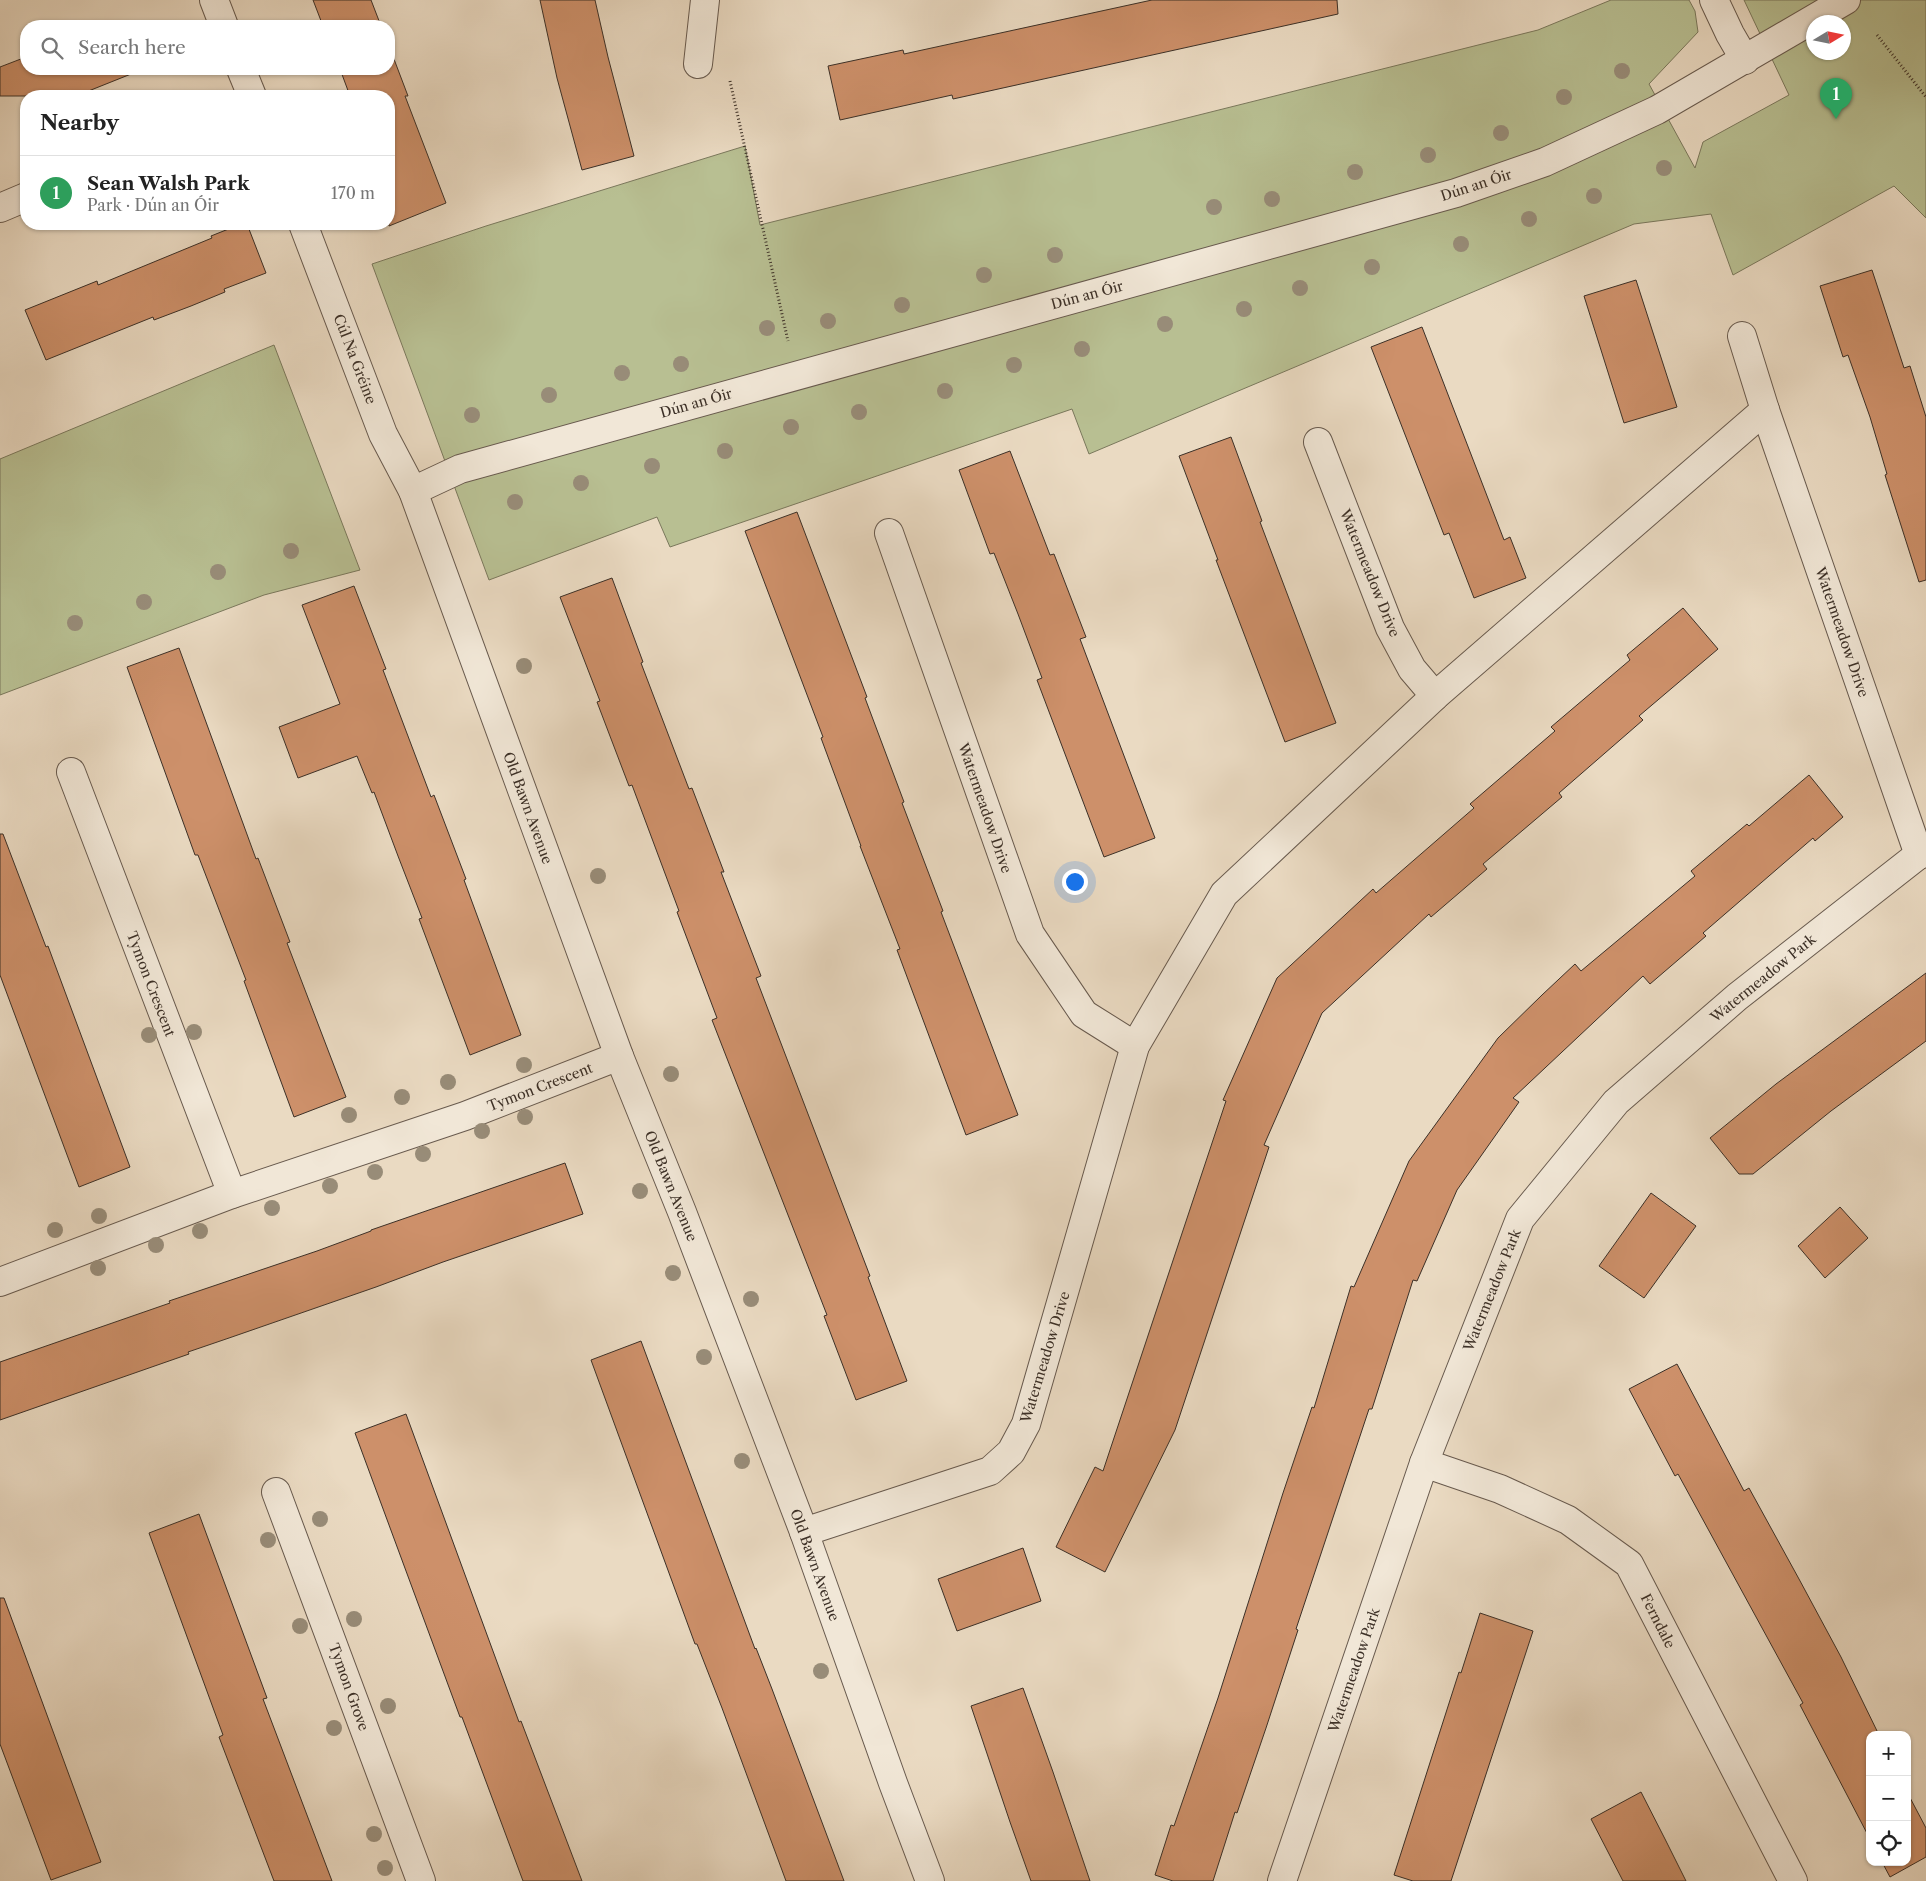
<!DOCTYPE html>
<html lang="en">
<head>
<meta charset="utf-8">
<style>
  body { margin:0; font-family:"Libre Caslon Text",serif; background:#f2f2f2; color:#222 }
  .controls { position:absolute; right:15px; bottom:15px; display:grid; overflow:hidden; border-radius:10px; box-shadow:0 1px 4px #0004 }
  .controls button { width:45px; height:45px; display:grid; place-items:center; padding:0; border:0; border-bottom:1px solid #e0e0e0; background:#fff; color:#222; font:25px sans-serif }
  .compass { position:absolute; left:1806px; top:15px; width:45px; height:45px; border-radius:50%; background:#fff; box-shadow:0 1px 4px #0004; rotate:80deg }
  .you { position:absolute; left:1074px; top:881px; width:18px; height:18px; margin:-12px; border:4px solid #fff; border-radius:50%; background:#1a73e8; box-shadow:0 0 0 8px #1a73e833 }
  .badge { display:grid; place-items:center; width:32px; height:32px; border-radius:50%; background:#d93025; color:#fff; font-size:16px; font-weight:700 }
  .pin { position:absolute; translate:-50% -41px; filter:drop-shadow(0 1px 2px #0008) }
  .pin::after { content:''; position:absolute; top:26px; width:18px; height:15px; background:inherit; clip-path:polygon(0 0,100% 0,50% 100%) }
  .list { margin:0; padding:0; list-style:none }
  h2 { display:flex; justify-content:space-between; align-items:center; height:65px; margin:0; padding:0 20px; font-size:21px }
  h2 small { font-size:16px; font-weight:400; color:#767676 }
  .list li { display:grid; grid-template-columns:32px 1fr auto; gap:15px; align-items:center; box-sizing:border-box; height:75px; padding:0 20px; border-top:1px solid #e0e0e0 }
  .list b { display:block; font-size:19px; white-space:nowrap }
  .list p { margin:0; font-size:16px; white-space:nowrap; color:#767676 }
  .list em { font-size:16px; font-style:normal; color:#767676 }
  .icon { flex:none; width:28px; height:28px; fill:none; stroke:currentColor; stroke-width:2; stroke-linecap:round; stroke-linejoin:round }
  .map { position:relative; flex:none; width:1926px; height:1881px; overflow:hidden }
  .search { position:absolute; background:#fff; box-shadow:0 1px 4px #0004; left:20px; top:20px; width:375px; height:55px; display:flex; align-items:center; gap:12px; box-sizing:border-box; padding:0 18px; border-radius:20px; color:#767676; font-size:19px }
  .panel { position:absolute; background:#fff; box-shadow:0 1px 4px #0004; left:20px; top:90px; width:375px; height:140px; border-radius:20px }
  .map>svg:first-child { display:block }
  .green { fill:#b8bf92; stroke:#7a785c; fill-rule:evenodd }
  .building { fill:#cd906a; stroke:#3c3027 }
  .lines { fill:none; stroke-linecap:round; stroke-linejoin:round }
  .minor-casing { stroke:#685a4e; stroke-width:30 }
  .path { stroke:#3c3027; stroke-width:3; stroke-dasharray:1 2.5; stroke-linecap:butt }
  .minor { stroke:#f1e7d7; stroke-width:28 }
  .tree { fill:#988c78 }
  .labels { text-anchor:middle; stroke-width:4; stroke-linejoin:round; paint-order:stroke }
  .street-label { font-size:14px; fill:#3c3027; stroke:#f1e7d7 }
</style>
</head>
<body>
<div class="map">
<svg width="1926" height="1881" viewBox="0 0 1926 1881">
  <rect width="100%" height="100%" fill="#eadac2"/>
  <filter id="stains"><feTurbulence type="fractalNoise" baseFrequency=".004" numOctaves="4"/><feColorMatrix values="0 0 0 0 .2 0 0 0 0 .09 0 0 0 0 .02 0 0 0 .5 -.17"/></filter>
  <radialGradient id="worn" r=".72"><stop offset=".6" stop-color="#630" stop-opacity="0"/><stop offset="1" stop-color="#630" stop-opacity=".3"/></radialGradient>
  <g class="green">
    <path d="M1611,0H1689L1695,11L1698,32L1649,84L1695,168L1703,142L1789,95L1744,0H1926V218L1894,186L1733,275L1711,214L1634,224L1089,454L1072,409L670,547L657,517L489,580L372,264L486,226L745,146L760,225L1538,30ZM1814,22H1844V52H1814Z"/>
    <polygon points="274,345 360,570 264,595 0,695 0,459"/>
  </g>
  <g class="building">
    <polygon points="313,0 371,0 381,26 323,26"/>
    <polygon points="540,0 595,0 608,57 634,156 582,170 557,78"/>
    <polygon points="1152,0 1337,0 1338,14 953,99 952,95 840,120 828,66 903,50 904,54"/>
    <polygon points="389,46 408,96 405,96 446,203 389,226 389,96 350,96 340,69 389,69"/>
    <polygon points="26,57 26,69 141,69 141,70 76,96 0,96 0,67"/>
    <polygon points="241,224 247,224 266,273 224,289 225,292 191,306 154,320 153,317 46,360 25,310 97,281 98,285 212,238 211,236"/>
    <polygon points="1872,270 1904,368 1910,366 1926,417 1926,580 1919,582 1885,475 1887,474 1870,417 1848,355 1843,357 1820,286"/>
    <polygon points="1636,280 1677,407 1624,423 1584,296"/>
    <polygon points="1422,327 1504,540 1510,537 1526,578 1474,598 1449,533 1444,535 1371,347"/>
    <polygon points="1231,437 1262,521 1260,522 1336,723 1285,742 1216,560 1218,560 1179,456"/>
    <polygon points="1010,451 1050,555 1054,554 1086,637 1080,639 1155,838 1104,857 1037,680 1042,678 1018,614 994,553 990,554 959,470"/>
    <polygon points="797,512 867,697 865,698 904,802 902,803 943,911 941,912 1018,1115 966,1135 897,950 900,949 860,846 861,846 821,738 823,737 745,531"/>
    <polygon points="612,578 643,662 641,663 689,789 692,788 724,872 721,872 761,976 756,978 870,1276 868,1277 907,1381 856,1400 824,1316 827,1315 712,1020 717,1018 677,912 679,911 632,785 629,786 597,702 600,701 560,597"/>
    <polygon points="354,586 386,669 383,670 431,797 434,795 466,879 464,880 521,1035 470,1055 419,919 422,918 398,856 374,792 372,793 357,756 298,778 279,727 340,704 302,605"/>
    <polygon points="1683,608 1718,649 1639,716 1643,720 1559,793 1562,797 1483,864 1487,869 1431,917 1429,914 1322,1013 1264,1145 1269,1147 1175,1430 1105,1572 1056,1547 1095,1467 1103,1471 1226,1101 1223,1100 1277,978 1373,889 1376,893 1474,808 1470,804 1555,731 1551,727 1630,660 1627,655"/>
    <polygon points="179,648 256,859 258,858 290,942 287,943 346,1097 294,1117 244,981 246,980 198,855 195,855 127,667"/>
    <polygon points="1809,775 1843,817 1815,841 1813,838 1703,933 1706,936 1650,984 1643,976 1513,1098 1519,1102 1457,1190 1417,1281 1413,1280 1372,1409 1369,1409 1296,1629 1298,1630 1266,1728 1237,1813 1235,1812 1213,1881 1173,1881 1155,1875 1171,1825 1174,1826 1218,1698 1283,1493 1312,1407 1314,1408 1351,1286 1354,1287 1409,1161 1498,1038 1542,995 1575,964 1581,971 1695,876 1691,871 1747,824 1749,826"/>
    <polygon points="0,834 3,834 46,947 48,946 130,1167 79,1187 0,975"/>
    <polygon points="1926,973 1926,1041 1831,1111 1753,1174 1739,1174 1710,1138 1776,1084"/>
    <polygon points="565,1163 583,1214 443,1262 376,1287 229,1338 188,1352 189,1354 0,1420 0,1362 170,1303 169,1301 317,1251 371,1231 371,1230"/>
    <polygon points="1651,1193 1696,1226 1644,1298 1599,1266"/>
    <polygon points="1840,1207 1868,1238 1825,1278 1798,1246"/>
    <polygon points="641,1341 755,1649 756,1648 772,1689 844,1881 786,1881 722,1708 697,1644 695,1644 591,1360"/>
    <polygon points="1677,1364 1744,1491 1749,1488 1799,1579 1841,1657 1879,1735 1870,1735 1870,1839 1800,1705 1803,1703 1678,1474 1675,1476 1629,1389"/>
    <polygon points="406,1414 519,1722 521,1721 582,1881 523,1881 462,1717 460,1717 355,1433"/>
    <polygon points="199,1514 267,1698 263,1699 332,1881 274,1881 219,1737 223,1735 149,1533"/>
    <polygon points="1023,1548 1041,1601 957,1631 938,1579"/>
    <polygon points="0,1598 4,1598 101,1862 51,1880 0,1744"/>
    <polygon points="1480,1613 1533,1631 1451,1881 1413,1881 1394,1875 1459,1672 1461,1673"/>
    <polygon points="1023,1688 1053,1772 1090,1881 1031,1881 1010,1822 971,1706"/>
    <polygon points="1641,1792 1665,1839 1686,1881 1623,1881 1591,1819"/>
    <polygon points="1907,1792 1926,1828 1926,1857 1890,1877 1882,1862 1907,1862"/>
  </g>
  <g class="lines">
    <defs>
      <g id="minor">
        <polyline points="214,0 224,26"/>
        <polyline points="1714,0 1730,34 1745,60"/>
        <polyline points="698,64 705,0"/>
        <polyline points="241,69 252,96"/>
        <polyline points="0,208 26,197"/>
        <polyline points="303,224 383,434 413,491 619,1056 682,1212 804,1532 893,1783 930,1881"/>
        <polyline points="1742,336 1765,410 1919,855"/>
        <polyline points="1318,442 1390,628 1412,669 1435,696"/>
        <polyline points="413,491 460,469 1456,193 1545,162 1657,110 1846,0"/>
        <polyline points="889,533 1030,934 1084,1014 1135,1046"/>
        <polyline points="71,772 232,1194"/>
        <polyline points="0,1282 232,1194 465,1116 619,1056"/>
        <polyline points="1424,1463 1500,1489 1568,1520 1629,1564 1793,1881"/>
        <polyline points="276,1492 421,1881"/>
        <polyline points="804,1532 990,1471 1011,1452 1026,1424 1135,1046 1224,894 1435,696 1765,410"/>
        <polyline points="1282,1881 1424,1463 1520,1219 1616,1102 1737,997 1926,849"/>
      </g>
    </defs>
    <use href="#minor" class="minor-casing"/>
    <g class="path">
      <polyline points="1877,35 1926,97"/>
      <polyline points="730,81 788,341"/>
    </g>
    <use href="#minor" class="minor"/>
  </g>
  <g class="tree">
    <circle cx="1622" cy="71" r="8"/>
    <circle cx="1564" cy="97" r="8"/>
    <circle cx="1501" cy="133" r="8"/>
    <circle cx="1428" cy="155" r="8"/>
    <circle cx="1664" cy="168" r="8"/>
    <circle cx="1355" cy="172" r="8"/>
    <circle cx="1594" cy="196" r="8"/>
    <circle cx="1272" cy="199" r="8"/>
    <circle cx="1214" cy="207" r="8"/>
    <circle cx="1529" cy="219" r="8"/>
    <circle cx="1461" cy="244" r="8"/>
    <circle cx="1055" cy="255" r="8"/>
    <circle cx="1372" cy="267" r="8"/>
    <circle cx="984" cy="275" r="8"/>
    <circle cx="1300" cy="288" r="8"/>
    <circle cx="902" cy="305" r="8"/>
    <circle cx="1244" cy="309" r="8"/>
    <circle cx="828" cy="321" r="8"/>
    <circle cx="1165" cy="324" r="8"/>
    <circle cx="767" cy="328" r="8"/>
    <circle cx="1082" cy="349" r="8"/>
    <circle cx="681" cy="364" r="8"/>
    <circle cx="1014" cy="365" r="8"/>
    <circle cx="622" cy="373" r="8"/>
    <circle cx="945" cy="391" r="8"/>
    <circle cx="549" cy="395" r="8"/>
    <circle cx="859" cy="412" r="8"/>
    <circle cx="472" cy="415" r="8"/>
    <circle cx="791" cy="427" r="8"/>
    <circle cx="725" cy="451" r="8"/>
    <circle cx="652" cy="466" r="8"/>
    <circle cx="581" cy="483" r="8"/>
    <circle cx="515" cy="502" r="8"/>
    <circle cx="291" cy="551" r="8"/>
    <circle cx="218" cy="572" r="8"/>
    <circle cx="144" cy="602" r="8"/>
    <circle cx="75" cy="623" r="8"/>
    <circle cx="524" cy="666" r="8"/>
    <circle cx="598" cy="876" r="8"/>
    <circle cx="194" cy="1032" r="8"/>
    <circle cx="149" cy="1035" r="8"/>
    <circle cx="524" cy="1065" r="8"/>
    <circle cx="671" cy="1074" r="8"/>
    <circle cx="448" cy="1082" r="8"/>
    <circle cx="402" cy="1097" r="8"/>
    <circle cx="349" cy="1115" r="8"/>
    <circle cx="525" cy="1117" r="8"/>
    <circle cx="482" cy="1131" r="8"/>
    <circle cx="423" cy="1154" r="8"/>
    <circle cx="375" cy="1172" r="8"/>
    <circle cx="330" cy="1186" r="8"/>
    <circle cx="640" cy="1191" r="8"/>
    <circle cx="272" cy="1208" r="8"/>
    <circle cx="99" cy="1216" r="8"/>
    <circle cx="55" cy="1230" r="8"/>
    <circle cx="200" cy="1231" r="8"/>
    <circle cx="156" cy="1245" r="8"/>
    <circle cx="98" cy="1268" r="8"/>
    <circle cx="673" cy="1273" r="8"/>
    <circle cx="751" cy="1299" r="8"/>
    <circle cx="704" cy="1357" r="8"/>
    <circle cx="742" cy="1461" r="8"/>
    <circle cx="320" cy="1519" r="8"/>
    <circle cx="268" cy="1540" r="8"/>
    <circle cx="354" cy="1619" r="8"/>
    <circle cx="300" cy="1626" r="8"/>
    <circle cx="821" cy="1671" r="8"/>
    <circle cx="388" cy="1706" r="8"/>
    <circle cx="334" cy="1728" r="8"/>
    <circle cx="374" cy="1834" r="8"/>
    <circle cx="385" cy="1868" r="8"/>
  </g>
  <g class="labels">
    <g class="street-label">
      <text transform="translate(1476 185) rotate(-18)" y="5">Dún an Óir</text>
      <text transform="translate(1087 295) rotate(-15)" y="5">Dún an Óir</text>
      <text transform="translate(355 359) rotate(69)" y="5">Cúl Na Gréine</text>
      <text transform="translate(696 403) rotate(-16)" y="5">Dún an Óir</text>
      <text transform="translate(1370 573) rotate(68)" y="5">Watermeadow Drive</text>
      <text transform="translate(1842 632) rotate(71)" y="5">Watermeadow Drive</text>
      <text transform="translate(528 808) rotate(70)" y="5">Old Bawn Avenue</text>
      <text transform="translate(985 808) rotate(71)" y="5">Watermeadow Drive</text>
      <text transform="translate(1763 978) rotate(-39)" y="5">Watermeadow Park</text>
      <text transform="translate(151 984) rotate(69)" y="5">Tymon Crescent</text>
      <text transform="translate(540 1087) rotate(-21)" y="5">Tymon Crescent</text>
      <text transform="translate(671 1186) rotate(68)" y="5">Old Bawn Avenue</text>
      <text transform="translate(1492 1290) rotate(-68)" y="5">Watermeadow Park</text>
      <text transform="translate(1045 1357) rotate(-73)" y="5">Watermeadow Drive</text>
      <text transform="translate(815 1565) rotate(70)" y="5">Old Bawn Avenue</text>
      <text transform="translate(1658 1621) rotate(63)" y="5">Ferndale</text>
      <text transform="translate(1354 1670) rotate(-71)" y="5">Watermeadow Park</text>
      <text transform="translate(349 1687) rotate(70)" y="5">Tymon Grove</text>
    </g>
  </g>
  <rect width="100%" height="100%" filter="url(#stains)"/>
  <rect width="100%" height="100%" fill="url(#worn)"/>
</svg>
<div class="controls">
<button>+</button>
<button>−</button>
<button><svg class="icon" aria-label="locate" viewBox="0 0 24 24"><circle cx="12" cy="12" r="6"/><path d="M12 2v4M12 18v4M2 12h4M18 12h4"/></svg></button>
</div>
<svg class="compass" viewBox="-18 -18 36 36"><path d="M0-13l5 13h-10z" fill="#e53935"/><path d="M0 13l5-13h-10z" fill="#767676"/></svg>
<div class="you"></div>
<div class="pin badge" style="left:1836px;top:119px;background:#2e9e5b">1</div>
<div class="search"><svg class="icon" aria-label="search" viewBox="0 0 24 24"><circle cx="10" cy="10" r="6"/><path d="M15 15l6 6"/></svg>Search here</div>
<section class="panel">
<h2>Nearby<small></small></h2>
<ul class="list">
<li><span class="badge" style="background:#2e9e5b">1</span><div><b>Sean Walsh Park</b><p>Park · Dún an Óir</p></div><em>170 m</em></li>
</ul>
</section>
</div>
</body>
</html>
